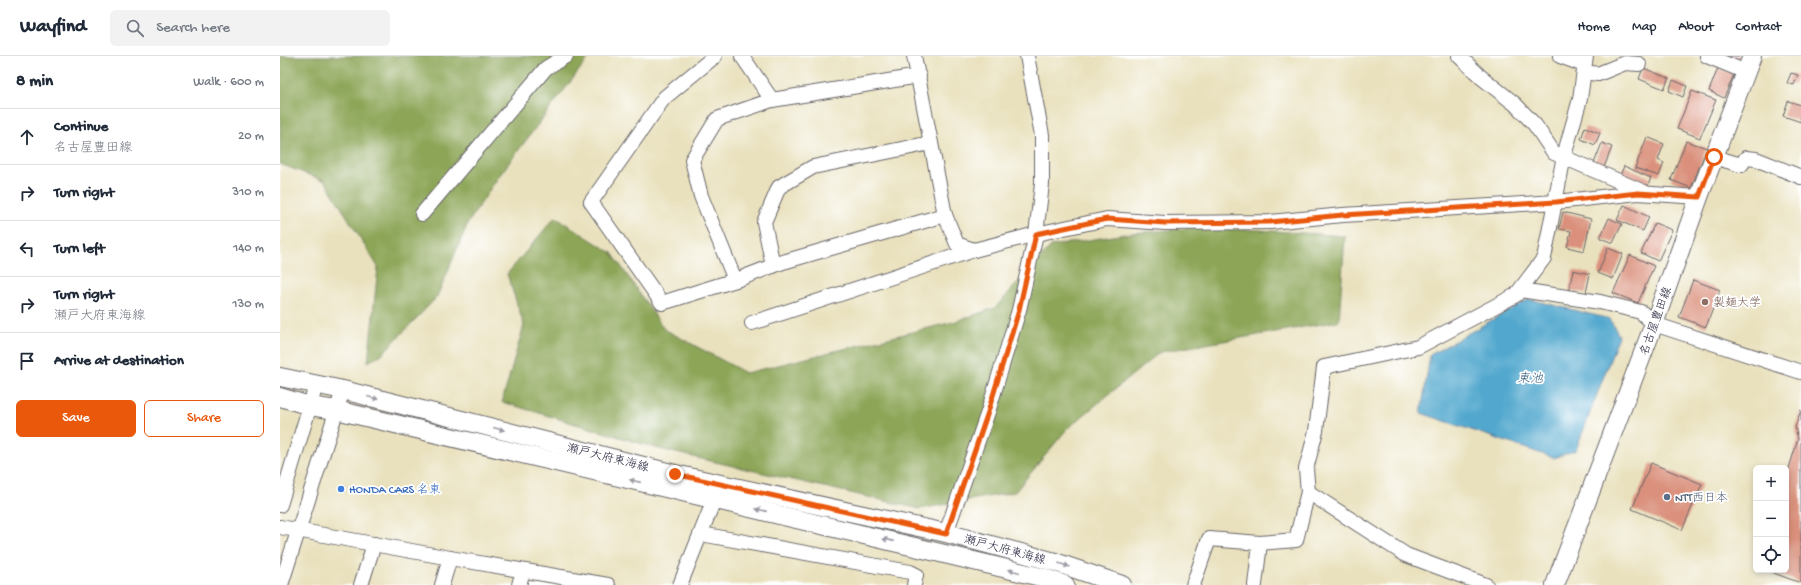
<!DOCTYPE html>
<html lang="en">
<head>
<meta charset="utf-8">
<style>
  body { margin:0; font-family:"Gochi Hand","Klee One",sans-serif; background:#f2f2f3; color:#1f2937 }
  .controls { position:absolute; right:12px; bottom:12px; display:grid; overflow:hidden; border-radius:6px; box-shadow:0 2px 6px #0003 }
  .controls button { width:36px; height:36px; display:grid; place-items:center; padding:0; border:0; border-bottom:1px solid #e0e1e3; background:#fff; color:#1f2937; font:20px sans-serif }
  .stop { position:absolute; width:12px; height:12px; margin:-9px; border:3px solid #ea580c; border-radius:50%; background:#fff }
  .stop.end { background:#ea580c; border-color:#fff; box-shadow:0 1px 4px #0008 }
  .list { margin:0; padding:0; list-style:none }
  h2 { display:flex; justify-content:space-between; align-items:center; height:52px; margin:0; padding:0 16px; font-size:17px }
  h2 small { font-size:13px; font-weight:400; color:#747a83 }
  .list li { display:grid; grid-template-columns:26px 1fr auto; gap:12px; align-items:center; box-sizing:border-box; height:56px; padding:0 16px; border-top:1px solid #e0e1e3 }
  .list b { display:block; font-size:15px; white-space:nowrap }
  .list p { margin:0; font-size:13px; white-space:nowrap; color:#747a83 }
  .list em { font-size:13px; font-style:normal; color:#747a83 }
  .actions { display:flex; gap:8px; padding:12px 16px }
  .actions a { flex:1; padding:9px 0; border:1px solid #ea580c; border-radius:6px; text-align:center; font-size:14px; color:#ea580c }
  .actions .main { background:#ea580c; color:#fff }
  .icon { flex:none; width:22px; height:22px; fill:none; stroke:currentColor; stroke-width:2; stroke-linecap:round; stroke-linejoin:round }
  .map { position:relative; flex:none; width:1521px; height:529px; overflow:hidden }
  header { display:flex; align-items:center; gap:24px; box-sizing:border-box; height:56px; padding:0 20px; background:#fff; border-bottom:1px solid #e0e1e3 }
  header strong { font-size:19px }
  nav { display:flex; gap:22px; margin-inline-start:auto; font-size:14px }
  .search { width:280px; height:36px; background:#f2f2f3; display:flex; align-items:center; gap:10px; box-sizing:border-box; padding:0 14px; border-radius:6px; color:#747a83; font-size:15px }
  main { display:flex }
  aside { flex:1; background:#fff }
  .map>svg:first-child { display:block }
  .forest { fill:#8ca557; stroke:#576449 }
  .water { fill:#51a7ce; stroke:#3a6484 }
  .building { fill:#da907c }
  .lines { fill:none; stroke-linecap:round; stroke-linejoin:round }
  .minor-casing { stroke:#686568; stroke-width:16 }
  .major-casing { stroke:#686568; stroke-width:20 }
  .minor { stroke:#fff; stroke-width:14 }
  .major { stroke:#fff; stroke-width:18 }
  .oneway { fill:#9c9ca7 }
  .route { stroke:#ea580c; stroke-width:5 }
  .education-dot { fill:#8d6e63; stroke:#fff; stroke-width:1.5 }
  .shop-dot { fill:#3f7fe0; stroke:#fff; stroke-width:1.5 }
  .service-dot { fill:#5c6f8a; stroke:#fff; stroke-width:1.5 }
  .labels { text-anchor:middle; stroke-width:3.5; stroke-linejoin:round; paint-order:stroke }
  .education-label { font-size:12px; fill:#785e54; stroke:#fff; text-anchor:start }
  .street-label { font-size:12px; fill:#22223b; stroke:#fff }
  .shop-label { font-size:12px; fill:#366cbe; stroke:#fff; text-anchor:start }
  .service-label { font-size:12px; fill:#4e5e75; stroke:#fff; text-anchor:start }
  .water-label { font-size:13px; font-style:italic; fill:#375e7d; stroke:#fff }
</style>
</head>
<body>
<header>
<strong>Wayfind</strong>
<div class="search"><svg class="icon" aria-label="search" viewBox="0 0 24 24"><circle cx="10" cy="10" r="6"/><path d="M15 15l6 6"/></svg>Search here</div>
<nav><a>Home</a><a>Map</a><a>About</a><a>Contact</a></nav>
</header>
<main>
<aside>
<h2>8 min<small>Walk · 600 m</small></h2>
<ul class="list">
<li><svg class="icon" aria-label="ahead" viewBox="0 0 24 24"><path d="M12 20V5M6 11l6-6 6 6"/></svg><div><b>Continue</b><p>名古屋豊田線</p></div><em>20 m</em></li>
<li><svg class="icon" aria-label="right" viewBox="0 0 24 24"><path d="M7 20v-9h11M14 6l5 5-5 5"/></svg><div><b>Turn right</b></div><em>310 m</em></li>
<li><svg class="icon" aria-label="left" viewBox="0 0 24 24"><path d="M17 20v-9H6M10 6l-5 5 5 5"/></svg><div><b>Turn left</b></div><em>140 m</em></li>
<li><svg class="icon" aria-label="right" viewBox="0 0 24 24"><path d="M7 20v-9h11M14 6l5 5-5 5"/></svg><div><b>Turn right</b><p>瀬戸大府東海線</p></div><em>130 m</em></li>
<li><svg class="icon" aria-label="arrive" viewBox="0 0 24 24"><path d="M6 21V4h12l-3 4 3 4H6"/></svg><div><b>Arrive at destination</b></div></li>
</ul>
<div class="actions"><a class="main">Save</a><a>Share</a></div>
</aside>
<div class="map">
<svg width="1521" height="529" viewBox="0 0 1521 529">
  <rect width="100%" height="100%" fill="#fff"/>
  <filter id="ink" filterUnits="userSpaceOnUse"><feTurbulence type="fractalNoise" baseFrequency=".025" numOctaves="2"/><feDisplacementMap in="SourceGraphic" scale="8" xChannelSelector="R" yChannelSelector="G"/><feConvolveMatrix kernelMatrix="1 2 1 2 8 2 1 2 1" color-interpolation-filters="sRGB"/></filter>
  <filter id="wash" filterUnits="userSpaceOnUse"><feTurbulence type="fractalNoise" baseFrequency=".012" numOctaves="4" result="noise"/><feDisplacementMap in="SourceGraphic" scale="16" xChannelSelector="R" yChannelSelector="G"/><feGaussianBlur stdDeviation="0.9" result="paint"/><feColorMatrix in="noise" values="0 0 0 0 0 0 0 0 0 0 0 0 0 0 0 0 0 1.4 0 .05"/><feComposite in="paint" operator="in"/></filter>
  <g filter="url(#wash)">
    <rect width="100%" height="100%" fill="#e9e1bd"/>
    <g class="forest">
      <polygon points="0,0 310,0 219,120 188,167 157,241 102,298 88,306 98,211 45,125 0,108"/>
      <polygon points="275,161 332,197 384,273 466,317 673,266 715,252 771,190 852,177 912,172 980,174 1065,180 1059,265 880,296 787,373 735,436 640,453 383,394 222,346 244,269 227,218"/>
    </g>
    <polygon class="water" points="1249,243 1330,263 1339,280 1296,394 1274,402 1141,357 1150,299"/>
    <g id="blocks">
      <g class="building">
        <polygon points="1443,0 1462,0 1459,10"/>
        <polygon points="1363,12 1389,22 1384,33 1359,23"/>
        <polygon points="1438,12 1454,18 1444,42 1429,35"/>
        <polygon points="1511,17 1518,19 1514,29 1507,27"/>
        <polygon points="1393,24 1407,30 1403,41 1389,35"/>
        <polygon points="1412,35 1436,44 1420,82 1397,73"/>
        <polygon points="1508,45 1521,49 1521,66 1503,60"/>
        <polygon points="1305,71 1320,77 1315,89 1301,83"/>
        <polygon points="1367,81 1384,88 1378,104 1384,107 1379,120 1355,112"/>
        <polygon points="1406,85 1427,92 1411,132 1391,124"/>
        <polygon points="1322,87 1332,91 1323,114 1313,110"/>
        <polygon points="1344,110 1371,122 1366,134 1339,122"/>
        <polygon points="1344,149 1369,161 1363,175 1337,164"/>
        <polygon points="1283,156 1311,163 1304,195 1287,191 1291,175 1279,173"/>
        <polygon points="1329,162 1342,168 1333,187 1320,182"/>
        <polygon points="1375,167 1392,174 1378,205 1361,197"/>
        <polygon points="1328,192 1343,198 1333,223 1318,217"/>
        <polygon points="1350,199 1374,210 1358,247 1333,237"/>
        <polygon points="1293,214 1310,218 1306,237 1289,234"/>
        <polygon points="1413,224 1440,234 1426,271 1399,261"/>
        <polygon points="1521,354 1521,527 1485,514 1506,514 1506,422 1518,383 1515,371"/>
        <polygon points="1371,407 1422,428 1402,474 1352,453"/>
      </g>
    </g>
  </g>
  <g filter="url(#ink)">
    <use href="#blocks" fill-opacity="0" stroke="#686568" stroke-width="1"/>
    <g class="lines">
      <defs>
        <g id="minor">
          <polyline points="435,0 384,42 311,146 382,247 459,223 503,206 665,159 634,0"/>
          <polyline points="462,0 492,44 639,20"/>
          <polyline points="1179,0 1201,21 1235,48 1255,69 1274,97 1364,136"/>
          <polyline points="1280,0 1304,9"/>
          <polyline points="1427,0 1466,16"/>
          <polyline points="1304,16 1318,18 1345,7 1359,8"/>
          <polyline points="1434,101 1461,109 1466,102 1476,103 1521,121"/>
          <polyline points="142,158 266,12 286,0"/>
          <polyline points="665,159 677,188 694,194"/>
          <polyline points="493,210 484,166 499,131 533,111 651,87"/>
          <polyline points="455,224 421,140 412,104 437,63 492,44"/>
          <polyline points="1240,234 1320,246 1361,256 1374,268 1521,316"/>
          <polyline points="472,267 694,194 756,178 827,163 885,167 990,166 1063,159 1276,146 1358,137 1419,141"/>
          <polyline points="0,449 36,329"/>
          <polyline points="0,471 170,502 328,529"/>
          <polyline points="666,477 708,356 739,254 756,178 762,128 762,79 747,0"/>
          <polyline points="421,478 630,516 636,519 634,529"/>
          <polyline points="1,529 63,334"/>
          <polyline points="81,529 94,488"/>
          <polyline points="162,529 170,502"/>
          <polyline points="239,529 243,515"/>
          <polyline points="400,529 434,444"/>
          <polyline points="913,529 929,483 980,487 1016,484 1028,436"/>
          <polyline points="975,529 980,487"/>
          <polyline points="1206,529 1126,499 1028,436 1026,413 1036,375 1044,311 1138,291 1236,239 1264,202 1284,100 1300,43 1306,0"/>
        </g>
        <g id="major">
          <polyline points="0,321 63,334 395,418 666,477 775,506 842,529"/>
          <polyline points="0,341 30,350 56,354 656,496 765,522 785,529"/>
          <polyline points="1275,529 1374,268 1419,141 1472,0"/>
        </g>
      </defs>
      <use href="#minor" class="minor-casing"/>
      <use href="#major" class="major-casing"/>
      <use href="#minor" class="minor"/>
      <use href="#major" class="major"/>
    </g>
    <defs><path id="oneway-solid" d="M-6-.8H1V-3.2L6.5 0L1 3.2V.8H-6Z"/></defs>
    <g class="oneway">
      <use href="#oneway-solid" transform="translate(93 342) rotate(14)"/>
      <use href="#oneway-solid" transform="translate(219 373) rotate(14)"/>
      <use href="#oneway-solid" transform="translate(355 425) rotate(-167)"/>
      <use href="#oneway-solid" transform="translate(481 454) rotate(-167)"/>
      <use href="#oneway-solid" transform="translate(608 484) rotate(-167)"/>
      <use href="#oneway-solid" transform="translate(784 509) rotate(19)"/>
      <use href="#oneway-solid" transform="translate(734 515) rotate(-166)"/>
    </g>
  </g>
  <g class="lines" filter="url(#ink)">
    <polyline class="route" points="395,418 666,478 708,356 739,254 756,178 827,163 885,167 990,166 1063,159 1276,146 1358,137 1419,141 1434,101"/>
  </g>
  <circle class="education-dot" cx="1425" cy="246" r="4"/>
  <circle class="shop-dot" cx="61" cy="433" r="4"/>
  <circle class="service-dot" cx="1387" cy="441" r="4"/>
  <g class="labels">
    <g class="education-label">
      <text x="1433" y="250">製麺大学</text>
    </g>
    <g class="street-label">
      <text transform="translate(1375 265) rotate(-70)" y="4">名古屋豊田線</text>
      <text transform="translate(328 401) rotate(14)" y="4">瀬戸大府東海線</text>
      <text transform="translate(725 493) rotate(15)" y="4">瀬戸大府東海線</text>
    </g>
    <g class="shop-label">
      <text x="69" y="437">HONDA CARS 名東</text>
    </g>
    <g class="service-label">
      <text x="1395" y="445">NTT西日本</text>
    </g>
    <g class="water-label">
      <text x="1250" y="326">東池</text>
    </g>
  </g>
</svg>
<div class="controls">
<button>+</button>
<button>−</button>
<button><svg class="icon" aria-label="locate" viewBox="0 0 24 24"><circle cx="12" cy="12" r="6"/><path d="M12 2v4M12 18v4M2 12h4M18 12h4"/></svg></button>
</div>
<div class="stop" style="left:1434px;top:101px"></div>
<div class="stop end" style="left:395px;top:418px"></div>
</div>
</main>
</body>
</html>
